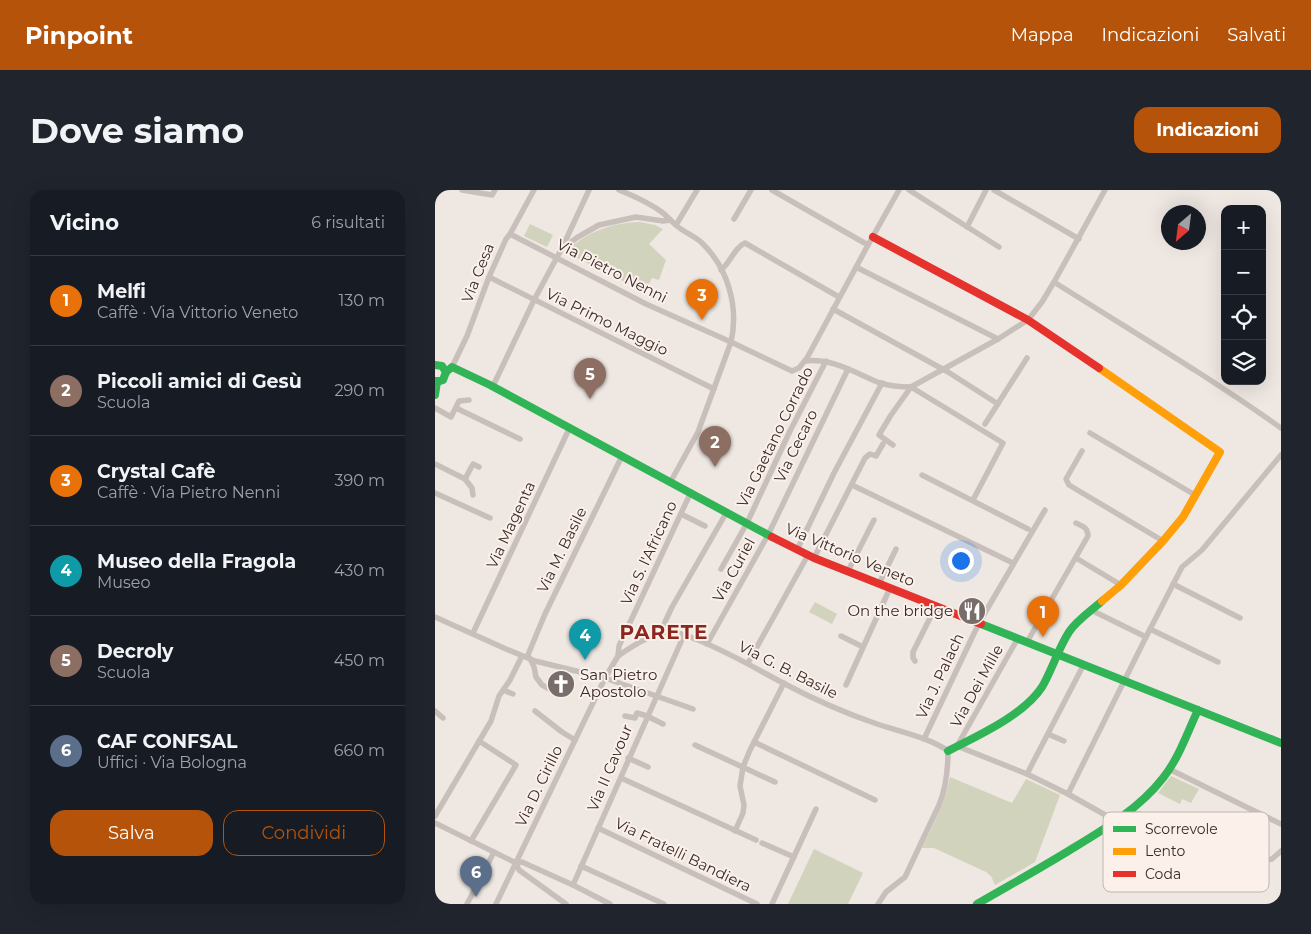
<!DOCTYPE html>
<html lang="it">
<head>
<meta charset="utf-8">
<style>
  body { margin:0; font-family:Montserrat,sans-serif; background:#20242c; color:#f1f3f6 }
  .controls { position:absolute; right:15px; top:15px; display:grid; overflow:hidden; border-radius:10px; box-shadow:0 5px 20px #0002 }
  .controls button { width:45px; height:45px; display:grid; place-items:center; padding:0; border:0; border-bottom:1px solid #363941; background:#171b24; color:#f1f3f6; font:25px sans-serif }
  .compass { position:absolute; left:726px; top:15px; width:45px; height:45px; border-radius:50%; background:#171b24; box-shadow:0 5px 20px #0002; rotate:208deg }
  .you { position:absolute; left:525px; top:370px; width:18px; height:18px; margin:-12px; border:4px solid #fff; border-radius:50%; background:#1a73e8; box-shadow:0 0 0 8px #1a73e833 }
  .badge { display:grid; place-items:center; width:32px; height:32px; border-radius:50%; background:#b45309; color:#fff; font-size:16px; font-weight:700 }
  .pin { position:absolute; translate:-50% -41px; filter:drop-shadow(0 1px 2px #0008) }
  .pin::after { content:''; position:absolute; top:26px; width:18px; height:15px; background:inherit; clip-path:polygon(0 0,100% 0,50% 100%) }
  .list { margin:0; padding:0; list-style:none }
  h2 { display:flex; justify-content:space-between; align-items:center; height:65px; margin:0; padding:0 20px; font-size:21px }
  h2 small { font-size:16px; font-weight:400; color:#9ea1a6 }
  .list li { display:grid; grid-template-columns:32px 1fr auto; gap:15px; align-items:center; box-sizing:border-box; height:90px; padding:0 20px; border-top:1px solid #363941 }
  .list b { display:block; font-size:19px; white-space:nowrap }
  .list p { margin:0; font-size:16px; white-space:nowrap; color:#9ea1a6 }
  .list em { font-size:16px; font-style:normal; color:#9ea1a6 }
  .actions { display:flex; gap:10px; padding:15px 20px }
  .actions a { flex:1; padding:11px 0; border:1px solid #b45309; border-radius:15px; text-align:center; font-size:18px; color:#b45309 }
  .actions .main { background:#b45309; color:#fff }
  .icon { flex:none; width:28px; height:28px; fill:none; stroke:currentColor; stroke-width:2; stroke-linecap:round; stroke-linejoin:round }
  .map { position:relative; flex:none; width:846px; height:714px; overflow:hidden; border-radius:15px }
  header { display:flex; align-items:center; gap:30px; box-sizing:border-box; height:70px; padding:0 25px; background:#b45309; color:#fff }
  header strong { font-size:24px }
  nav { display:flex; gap:28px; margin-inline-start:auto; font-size:18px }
  .intro { display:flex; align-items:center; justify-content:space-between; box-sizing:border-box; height:120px; padding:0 30px }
  h1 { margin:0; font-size:35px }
  .button { padding:12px 22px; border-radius:15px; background:#b45309; color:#fff; font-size:18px; font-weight:700 }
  main { display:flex; gap:30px; padding:0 30px }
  aside { flex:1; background:#171b24; border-radius:15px; box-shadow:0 5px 20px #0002 }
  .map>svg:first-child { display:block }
  .green { fill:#d2d3bc }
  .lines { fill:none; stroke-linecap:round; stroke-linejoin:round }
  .street { stroke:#c8bfbb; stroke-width:5.5 }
  .fast { stroke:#30b455; stroke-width:8 }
  .slow { stroke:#ff9f0a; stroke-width:8 }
  .jam { stroke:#e5322d; stroke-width:8 }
  .labels { text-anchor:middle; stroke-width:4; stroke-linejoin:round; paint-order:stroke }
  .street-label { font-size:15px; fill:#392b29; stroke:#fbf1ea }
  .poi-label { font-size:15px; fill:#392b29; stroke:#fbf1ea; text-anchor:end }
  .district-label { font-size:20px; font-weight:bold; letter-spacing:1px; fill:#8b271f; stroke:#fbf1ea }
  .key { fill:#fbf1ea; stroke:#c1b6b0; stroke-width:1 }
  .key-label { font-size:14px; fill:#392b29 }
</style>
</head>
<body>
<header>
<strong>Pinpoint</strong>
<nav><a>Mappa</a><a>Indicazioni</a><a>Salvati</a></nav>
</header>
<div class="intro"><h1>Dove siamo</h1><a class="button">Indicazioni</a></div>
<main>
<aside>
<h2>Vicino<small>6 risultati</small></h2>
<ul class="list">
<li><span class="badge" style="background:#e8710a">1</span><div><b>Melfi</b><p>Caffè · Via Vittorio Veneto</p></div><em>130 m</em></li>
<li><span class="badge" style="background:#8d6e63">2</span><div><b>Piccoli amici di Gesù</b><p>Scuola</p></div><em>290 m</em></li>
<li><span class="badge" style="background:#e8710a">3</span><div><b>Crystal Cafè</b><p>Caffè · Via Pietro Nenni</p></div><em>390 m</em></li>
<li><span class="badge" style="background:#0f9aa8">4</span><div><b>Museo della Fragola</b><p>Museo</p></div><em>430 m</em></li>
<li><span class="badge" style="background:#8d6e63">5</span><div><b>Decroly</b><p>Scuola</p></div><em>450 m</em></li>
<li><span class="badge" style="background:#5c6f8a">6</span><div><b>CAF CONFSAL</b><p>Uffici · Via Bologna</p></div><em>660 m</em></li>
</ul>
<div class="actions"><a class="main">Salva</a><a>Condividi</a></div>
</aside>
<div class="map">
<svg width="846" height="714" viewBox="0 0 846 714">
  <rect width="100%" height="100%" fill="#eee7e2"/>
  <g class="green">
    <path d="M205,32L220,35L228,39L214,54L231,70L224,90L217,88L210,102L130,62C152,42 175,33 205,32Z"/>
    <polygon points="95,34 118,45 112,57 89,46"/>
    <polygon points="380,412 402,424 397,434 374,422"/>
    <polygon points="736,586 764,599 756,613 747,609 745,614 723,603"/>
    <path d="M515,587L577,613L591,589L625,605L600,672L560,695L556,686L551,682L499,658H487C498,635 510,612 515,587Z"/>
    <polygon points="379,659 428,683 413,714 353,714"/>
  </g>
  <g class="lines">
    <g class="street">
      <polyline points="27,0 57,5 60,0"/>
      <path d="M184,0C199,6 215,13 228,23C233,27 237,32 242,36C250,43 260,46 267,53C293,78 304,117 296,152L263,242L236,291"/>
      <polyline points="337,0 433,55"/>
      <polyline points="474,0 564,57"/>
      <polyline points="559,0 644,49"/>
      <polyline points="299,29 316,0"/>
      <polyline points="241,35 262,0"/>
      <polyline points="532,37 551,0"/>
      <polyline points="75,44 211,114 296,152 357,181 364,178 372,168 433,55 464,0"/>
      <polyline points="129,57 143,47 164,35 201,27 228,31 235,30"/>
      <polyline points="421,77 563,149"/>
      <path d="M286,80C295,73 300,57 310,53L404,107"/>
      <polyline points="54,87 279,199"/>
      <path d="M619,92C695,140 773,186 846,238"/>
      <polyline points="398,119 513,182 563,214"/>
      <path d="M370,171C398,168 420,183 445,193C455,196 466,197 476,197L568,253L538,310"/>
      <polyline points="17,177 32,146 54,87 71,49 75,44 99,0"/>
      <polyline points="58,196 99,110 127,58 154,0"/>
      <polyline points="0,218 16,227 24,211 34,210"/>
      <polyline points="21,218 85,249"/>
      <polyline points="550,234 592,168"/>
      <polyline points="655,243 760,305"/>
      <polyline points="458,255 444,245 456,225 476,197 563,149 593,130 607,112 619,92 670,0"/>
      <polyline points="647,261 631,289 634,295 728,351"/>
      <polyline points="0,274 30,289 37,298 38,305"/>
      <polyline points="487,285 593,339"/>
      <polyline points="30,289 38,274 44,277"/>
      <polyline points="417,295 578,373"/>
      <polyline points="0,303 55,328"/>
      <polyline points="246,324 270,336"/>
      <polyline points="362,360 399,283 447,193"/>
      <polyline points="379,368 430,268 435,264 441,266 448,254"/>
      <polyline points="641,368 686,395"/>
      <polyline points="286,379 312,333 355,241 391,171"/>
      <polyline points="413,381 439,330"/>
      <polyline points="444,394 461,359"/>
      <polyline points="738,394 805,428"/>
      <polyline points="656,420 711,447"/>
      <polyline points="0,427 71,459 100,471 170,488 258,519"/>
      <polyline points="715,439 783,472"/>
      <polyline points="228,442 230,432 237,417 290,325"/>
      <polyline points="38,443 135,237"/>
      <polyline points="406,446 428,457"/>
      <polyline points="583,448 522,556 592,584 633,604 681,631"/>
      <path d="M592,452L653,346C653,338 648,336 641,333"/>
      <polyline points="272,454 333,345 413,179"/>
      <path d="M183,466C196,457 222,440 238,442C247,443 255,447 263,450C293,462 320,478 348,493C378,509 410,523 442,534C463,541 496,548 513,561C513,580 511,598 504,615L470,687L451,702L443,714"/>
      <polyline points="92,467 110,424 187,266"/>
      <polyline points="95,468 99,477 101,487 107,495 122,503"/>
      <polyline points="480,471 478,468 478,462 501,416"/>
      <polyline points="313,473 373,365"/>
      <polyline points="411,495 455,398"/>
      <polyline points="68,500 78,504"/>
      <polyline points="0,521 8,528"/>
      <polyline points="100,521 127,542 140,550"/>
      <polyline points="190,526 200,528 202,523 212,526 228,534"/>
      <polyline points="613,544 629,551"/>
      <polyline points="489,549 544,433 610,320"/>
      <polyline points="319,552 440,610"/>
      <polyline points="260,555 340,592"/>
      <polyline points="193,568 213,577"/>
      <polyline points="734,579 846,634"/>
      <polyline points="592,584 649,474"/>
      <polyline points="186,588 321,650"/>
      <polyline points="633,604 711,447 747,377 767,360 846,265"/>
      <path d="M694,623C714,625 735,628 754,635C780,645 803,659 827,671L837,669L846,661"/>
      <polyline points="0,626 56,531 64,506 75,490 87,466"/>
      <polyline points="0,633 81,673 87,672 138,695 175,714"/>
      <polyline points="163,638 322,714"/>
      <polyline points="300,641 308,623 309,615 305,596 308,577 315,560 349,493"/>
      <polyline points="36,651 81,575 44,551"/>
      <polyline points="327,653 359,667"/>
      <polyline points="81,673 84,680 131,714"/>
      <polyline points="146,676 229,714"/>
      <polyline points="138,695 249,445"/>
      <polyline points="32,714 59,662"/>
      <polyline points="61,714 170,488 183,466 184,456 256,302"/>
      <polyline points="337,714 381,619"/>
    </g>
    <g class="fast">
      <polyline points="0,175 7,176 11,182 8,190 5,191 0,191"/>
      <polyline points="11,182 17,177 55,195 337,347"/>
      <polyline points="0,205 2,192"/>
      <polyline points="546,434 846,553"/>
      <path d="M513,561C542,546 589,525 607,497C617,480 623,459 634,442C642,430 656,421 667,411"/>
      <path d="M542,714C573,696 604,679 635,660C668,640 704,619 728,588C744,568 752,543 763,520"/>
    </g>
    <polyline class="slow" points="664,178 785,262 748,327 728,351 686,395 667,411"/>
    <g class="jam">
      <polyline points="438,47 593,130 664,178"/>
      <polyline points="337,347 379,368 546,434"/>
    </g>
  </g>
  <defs>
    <symbol id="restaurant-disc" viewBox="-11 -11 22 22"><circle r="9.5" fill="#786d6a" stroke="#fbf1ea"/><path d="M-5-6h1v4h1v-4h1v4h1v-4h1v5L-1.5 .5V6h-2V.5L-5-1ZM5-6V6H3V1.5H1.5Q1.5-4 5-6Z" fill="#fff"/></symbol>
    <symbol id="church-disc" viewBox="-11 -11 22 22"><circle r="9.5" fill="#786d6a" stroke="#fbf1ea"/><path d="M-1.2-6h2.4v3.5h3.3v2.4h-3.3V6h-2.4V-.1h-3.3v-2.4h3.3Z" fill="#fff"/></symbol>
  </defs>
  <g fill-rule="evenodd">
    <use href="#restaurant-disc" x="521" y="405" width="32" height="32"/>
    <use href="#church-disc" x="110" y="478" width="32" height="32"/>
  </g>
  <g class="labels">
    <g class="street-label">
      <text transform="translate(177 81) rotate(27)" y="5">Via Pietro Nenni</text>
      <text transform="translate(43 83) rotate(-68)" y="5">Via Cesa</text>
      <text transform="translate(172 132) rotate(26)" y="5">Via Primo Maggio</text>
      <text transform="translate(340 247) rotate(-64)" y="5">Via Gaetano Corrado</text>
      <text transform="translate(361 256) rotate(-64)" y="5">Via Cecaro</text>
      <text transform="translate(76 335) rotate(-65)" y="5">Via Magenta</text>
      <text transform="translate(127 360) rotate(-64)" y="5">Via M. Basile</text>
      <text transform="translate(214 363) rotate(-65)" y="5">Via S. l'Africano</text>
      <text transform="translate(415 365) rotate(23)" y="5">Via Vittorio Veneto</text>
      <text transform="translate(299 380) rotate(-61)" y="5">Via Curiel</text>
      <text transform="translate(353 480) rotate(27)" y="5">Via G. B. Basile</text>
      <text transform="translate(505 486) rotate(-65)" y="5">Via J. Palach</text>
      <text transform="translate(542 496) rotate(-61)" y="5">Via Dei Mille</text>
      <text transform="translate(175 578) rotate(-67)" y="5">Via II Cavour</text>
      <text transform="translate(104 596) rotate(-64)" y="5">Via D. Cirillo</text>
      <text transform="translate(248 665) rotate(26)" y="5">Via Fratelli Bandiera</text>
    </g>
    <g class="poi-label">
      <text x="518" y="426">On the bridge</text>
      <text x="145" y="490" text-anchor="start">San Pietro<tspan x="145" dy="17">Apostolo</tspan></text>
    </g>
    <g class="district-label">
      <text x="229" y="449">PARETE</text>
    </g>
  </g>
  <rect x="668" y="622" width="166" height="80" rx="8" class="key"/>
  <rect x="678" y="636" width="23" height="6" fill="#30b455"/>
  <rect x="678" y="658" width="23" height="7" fill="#ff9f0a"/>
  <rect x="678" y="681" width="23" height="6" fill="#e5322d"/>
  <g class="key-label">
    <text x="710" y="644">Scorrevole</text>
    <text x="710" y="666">Lento</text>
    <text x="710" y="689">Coda</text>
  </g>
</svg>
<div class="controls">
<button>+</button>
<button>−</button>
<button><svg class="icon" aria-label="locate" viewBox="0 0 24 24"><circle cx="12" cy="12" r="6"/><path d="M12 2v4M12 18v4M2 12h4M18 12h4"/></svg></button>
<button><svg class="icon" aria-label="layers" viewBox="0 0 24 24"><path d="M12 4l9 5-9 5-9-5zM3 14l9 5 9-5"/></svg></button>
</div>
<svg class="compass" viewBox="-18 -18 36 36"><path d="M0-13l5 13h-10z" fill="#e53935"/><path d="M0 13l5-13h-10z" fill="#9ea1a6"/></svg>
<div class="you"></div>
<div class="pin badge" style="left:608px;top:447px;background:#e8710a">1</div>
<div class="pin badge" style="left:280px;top:277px;background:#8d6e63">2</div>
<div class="pin badge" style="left:267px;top:130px;background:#e8710a">3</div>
<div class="pin badge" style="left:150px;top:470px;background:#0f9aa8">4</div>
<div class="pin badge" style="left:155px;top:209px;background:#8d6e63">5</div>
<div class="pin badge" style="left:41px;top:707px;background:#5c6f8a">6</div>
</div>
</main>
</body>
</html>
